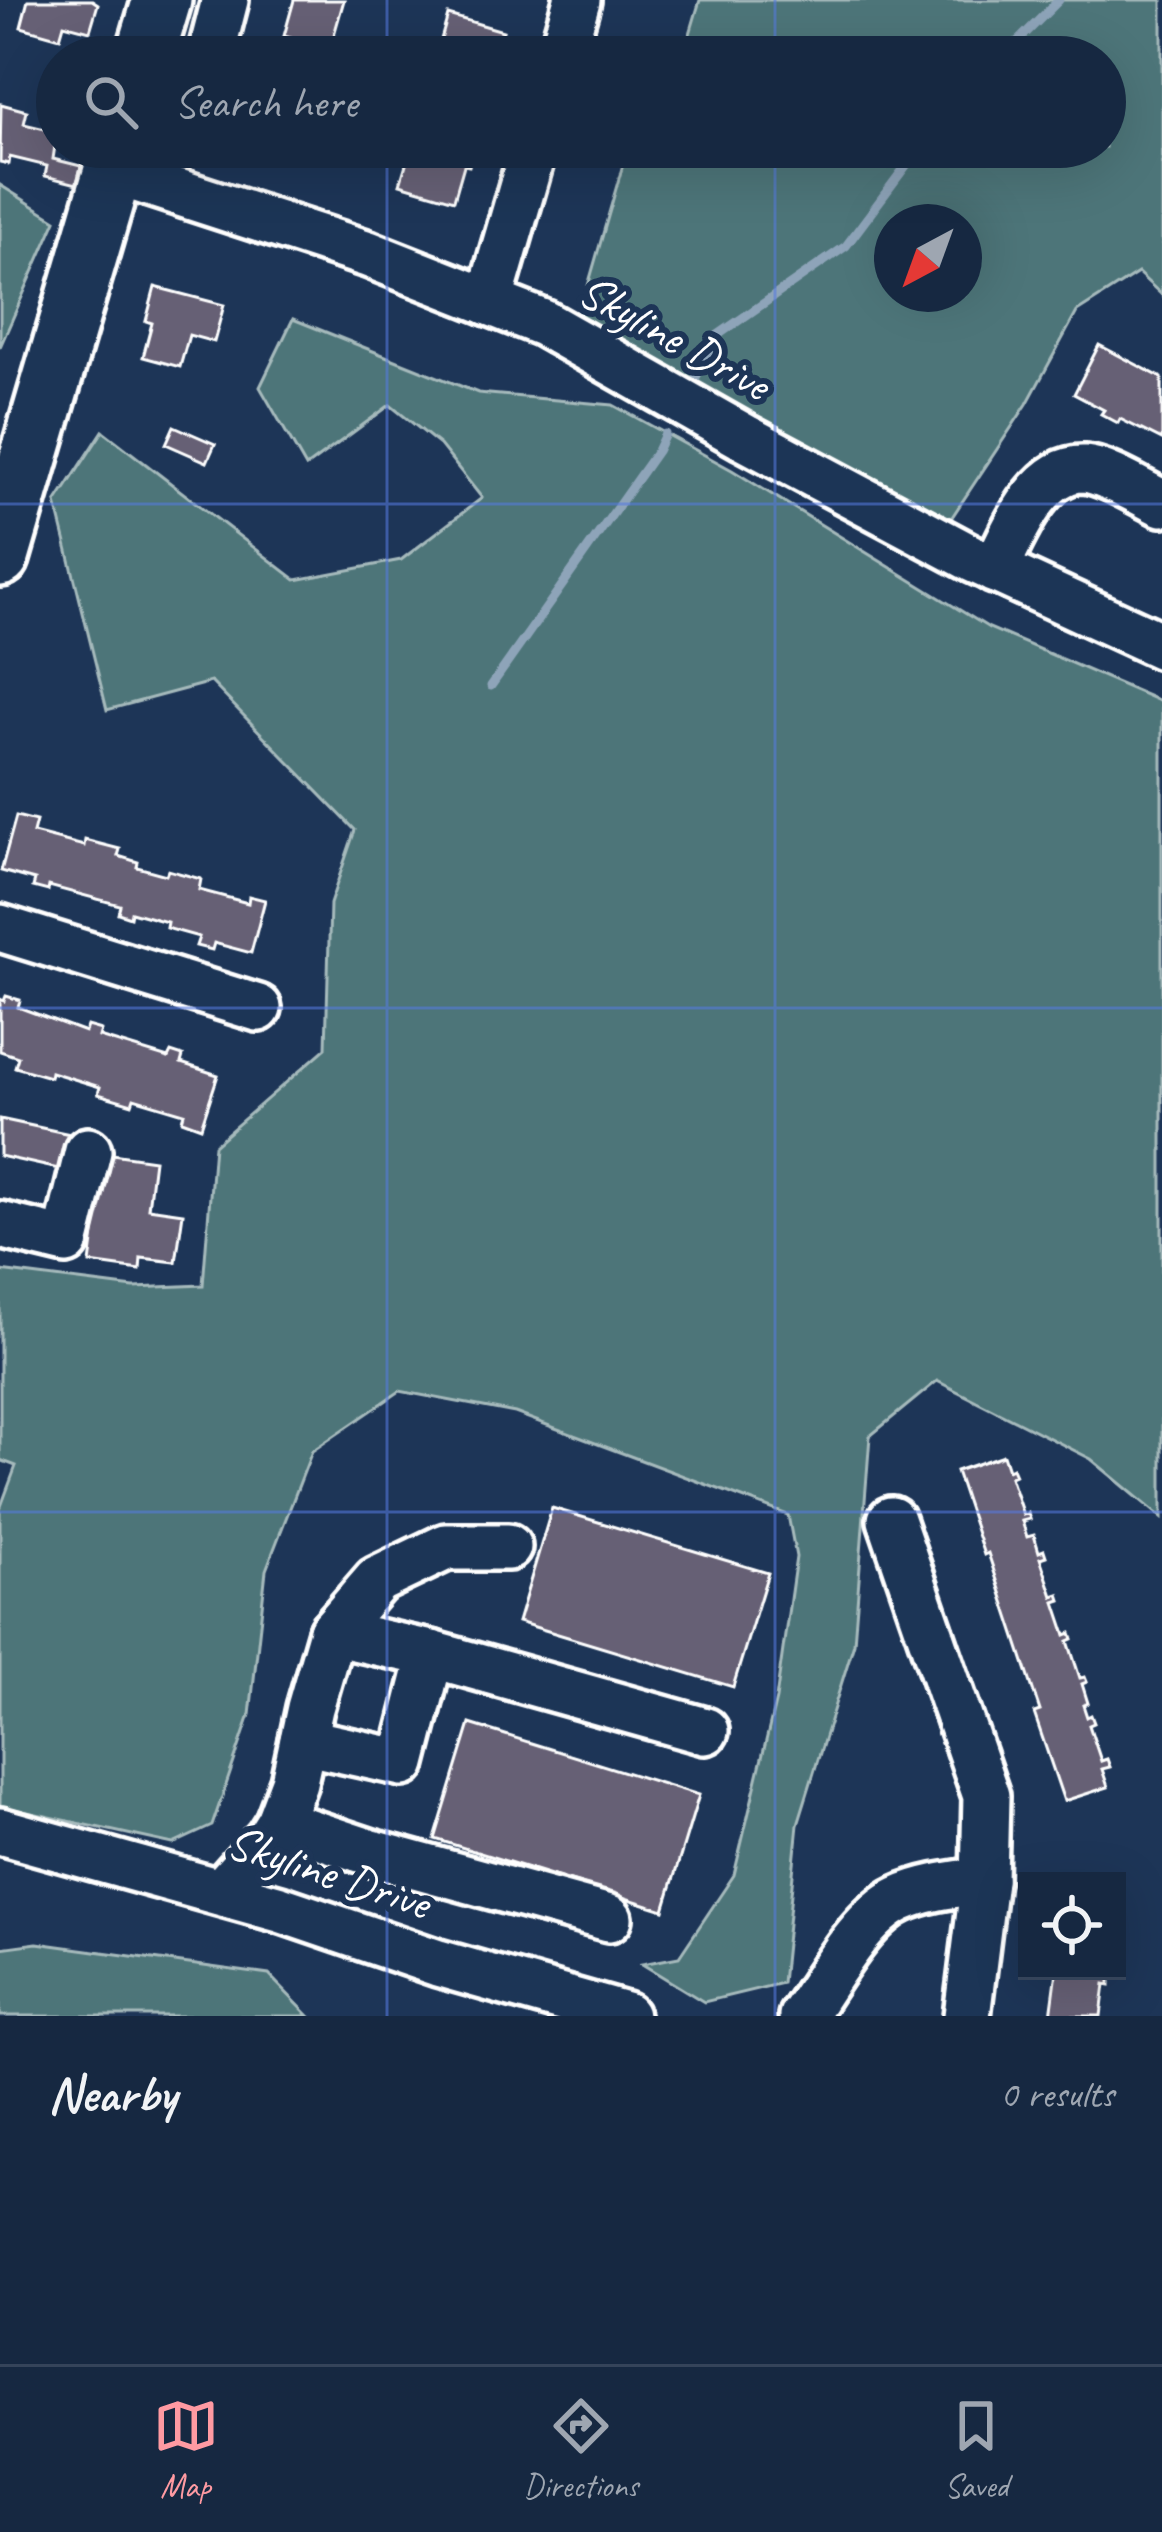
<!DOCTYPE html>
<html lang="en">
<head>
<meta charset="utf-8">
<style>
  body { margin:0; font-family:Caveat,sans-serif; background:#23344c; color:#f1f3f6 }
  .controls { position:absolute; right:36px; bottom:36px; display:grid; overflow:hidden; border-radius:0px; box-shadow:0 12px 48px #0002 }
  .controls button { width:108px; height:108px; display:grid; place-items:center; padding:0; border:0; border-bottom:3px solid #35445a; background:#162841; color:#f1f3f6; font:60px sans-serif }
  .compass { position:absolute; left:874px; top:204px; width:108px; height:108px; border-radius:50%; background:#162841; box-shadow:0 12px 48px #0002; rotate:221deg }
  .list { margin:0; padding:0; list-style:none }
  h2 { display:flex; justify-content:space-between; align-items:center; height:156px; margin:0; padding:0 48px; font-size:51px }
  h2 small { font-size:39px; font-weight:400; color:#9ea6b1 }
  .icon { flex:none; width:66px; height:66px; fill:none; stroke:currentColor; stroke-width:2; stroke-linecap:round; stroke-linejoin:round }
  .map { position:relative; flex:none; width:1162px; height:2016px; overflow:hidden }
  .search { position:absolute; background:#162841; box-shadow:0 12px 48px #0002; left:36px; right:36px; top:36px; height:132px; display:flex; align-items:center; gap:30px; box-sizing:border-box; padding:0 42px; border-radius:66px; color:#9ea6b1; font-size:45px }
  .sheet { height:348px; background:#162841 }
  nav { display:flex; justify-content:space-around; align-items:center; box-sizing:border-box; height:168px; border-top:3px solid #35445a; background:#162841; font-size:33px; color:#9ea6b1 }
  nav a { display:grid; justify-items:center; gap:6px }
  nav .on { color:#ff9aa2 }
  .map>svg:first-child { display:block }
  .green { fill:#4e7579; stroke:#a6babc; stroke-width:3; fill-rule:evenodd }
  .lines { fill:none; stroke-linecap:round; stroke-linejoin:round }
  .stream { stroke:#8ea4b9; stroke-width:9 }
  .building { fill:#666175; stroke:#fff; stroke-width:3 }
  .minor-casing { stroke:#fff; stroke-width:54 }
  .major-casing { stroke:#fff; stroke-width:66 }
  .minor { stroke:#1d3557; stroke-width:45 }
  .major { stroke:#1d3557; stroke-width:57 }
  .grid { fill:none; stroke:#567ae2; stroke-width:3; stroke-opacity:0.55 }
  .labels { text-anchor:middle; stroke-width:12; stroke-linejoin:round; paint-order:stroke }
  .street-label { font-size:48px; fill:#fff; stroke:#1d3557 }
</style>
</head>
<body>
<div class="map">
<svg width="1162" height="2016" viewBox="0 0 1162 2016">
  <rect width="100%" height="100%" fill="#1d3557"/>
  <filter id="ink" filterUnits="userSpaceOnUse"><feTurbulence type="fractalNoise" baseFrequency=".00833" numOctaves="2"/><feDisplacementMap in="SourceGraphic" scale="24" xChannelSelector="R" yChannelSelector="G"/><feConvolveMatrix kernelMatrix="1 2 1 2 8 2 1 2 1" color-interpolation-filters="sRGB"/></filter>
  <g filter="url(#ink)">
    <g class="green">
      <path d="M700,0H1162V295L1138,273L1077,312L1027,404L944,529L577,324L628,147H1105V57H678L690,34ZM892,222H964V294H892Z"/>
      <polygon points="0,185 56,220 0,347"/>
      <polygon points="293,319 478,393 613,405 732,470 989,628 1162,702 1162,1518 1091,1459 937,1381 870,1436 854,1643 798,1824 782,1983 704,2002 642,1964 679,1957 734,1875 776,1699 796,1557 788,1515 515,1413 400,1391 312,1451 266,1570 250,1715 212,1826 173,1844 0,1806 0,1509 16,1466 0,1460 0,1271 134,1288 203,1285 214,1145 326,1048 330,904 355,830 211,682 107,710 56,503 103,431 296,580 401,560 482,498 440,445 390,405 306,467 260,387"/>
      <polygon points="37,1943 269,1975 309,2016 0,2016 0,1948"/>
    </g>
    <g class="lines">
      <g class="stream">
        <polyline points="1002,57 1059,0"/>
        <polyline points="694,381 718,335 846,246 920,147"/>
        <polyline points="491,686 657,451 665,434"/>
      </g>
    </g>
    <g class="building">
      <polygon points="28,0 92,0 98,4 90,31 64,24 60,38 21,27"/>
      <polygon points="294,0 344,0 330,49 284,36"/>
      <polygon points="448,15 503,31 495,57 436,57"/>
      <polygon points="1,104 27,111 24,124 57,132 53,159 81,166 77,184 45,176 47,166 10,157 9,164 0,162"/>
      <polygon points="411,147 469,147 468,150 473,151 469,166 464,165 454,200 400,184"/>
      <polygon points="155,287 224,305 214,342 189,335 180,367 143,357 152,323 146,321"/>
      <polygon points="1099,345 1162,378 1162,440 1120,419 1118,423 1101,414 1104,410 1074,394"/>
      <polygon points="174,426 215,444 207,462 166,444"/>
      <polygon points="16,816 36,821 33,833 84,846 85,840 120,849 118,856 138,862 137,867 166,875 168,870 201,879 199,890 248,903 249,896 265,900 251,953 214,943 212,950 196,946 199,937 166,928 167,922 131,912 130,917 118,913 120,905 49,886 48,891 33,887 35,880 1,871"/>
      <polygon points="6,996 20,1000 18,1007 85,1032 87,1026 101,1030 99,1037 168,1058 171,1052 183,1056 181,1063 218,1075 201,1127 182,1120 184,1113 134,1098 132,1104 98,1094 100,1087 51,1072 50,1077 15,1067 18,1057 0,1051 0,999 4,1001"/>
      <polygon points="0,1119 70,1134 63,1170 0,1156"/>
      <polygon points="105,1153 154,1160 148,1208 183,1213 176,1262 141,1258 140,1270 90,1263"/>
      <polygon points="1003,1455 1008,1470 1012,1468 1015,1475 1010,1477 1023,1515 1028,1513 1030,1519 1022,1521 1027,1537 1034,1535 1039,1552 1044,1550 1046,1556 1040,1558 1053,1596 1059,1594 1061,1600 1055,1602 1066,1635 1071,1633 1073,1639 1068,1641 1080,1678 1085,1677 1087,1682 1082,1684 1088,1703 1083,1705 1087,1717 1091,1715 1094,1723 1089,1725 1101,1761 1107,1759 1110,1767 1102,1769 1108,1787 1064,1801 1034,1713 1040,1711 988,1553 984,1555 956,1471"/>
      <polygon points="552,1508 768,1573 733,1687 518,1622"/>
      <polygon points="470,1724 699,1795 664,1910 435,1839"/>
      <polygon points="1057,1971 1106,1971 1105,1978 1110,1978 1110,1985 1105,1984 1101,2016 1051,2016"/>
    </g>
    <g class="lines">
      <defs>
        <g id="minor">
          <polyline points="213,47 225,0"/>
          <polyline points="561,57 577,0"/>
          <polyline points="113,171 368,254 543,323 744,437 973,559 1162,646"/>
          <polyline points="489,302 534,147"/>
          <path d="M995,570C1012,536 1038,467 1084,469C1107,471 1141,493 1162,503"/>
          <polyline points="0,928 258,1008"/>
          <polyline points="0,1225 66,1241 88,1151"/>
          <polyline points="891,1520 986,1796 984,1880"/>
          <polyline points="332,1632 431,1654 705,1731"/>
          <polyline points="303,1741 403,1763 431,1654"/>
          <polyline points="279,1822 372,1853 609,1918"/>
          <polyline points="0,1831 280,1909 438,1963 625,2016"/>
          <polyline points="221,1892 269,1838 279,1822 294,1782 310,1708 332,1632 377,1580 446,1547 508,1547"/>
          <path d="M802,2016C827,1981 860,1918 900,1899C926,1887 956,1884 984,1880L967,2016"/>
        </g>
        <g id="major">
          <polyline points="145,57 162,0"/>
          <polyline points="0,557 120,147"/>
        </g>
      </defs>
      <use href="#minor" class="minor-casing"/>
      <use href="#major" class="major-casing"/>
      <use href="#minor" class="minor"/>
      <use href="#major" class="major"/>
    </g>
  </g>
  <path class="grid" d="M387,0V57M775,0V57M387,147V2016M775,147V2016M0,504H1162M0,1008H1162M0,1512H1162"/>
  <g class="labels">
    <g class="street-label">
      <text transform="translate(675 336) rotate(29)" y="17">Skyline Drive</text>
      <text transform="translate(329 1871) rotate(18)" y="17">Skyline Drive</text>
    </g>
  </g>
</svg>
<div class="controls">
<button><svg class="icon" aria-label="locate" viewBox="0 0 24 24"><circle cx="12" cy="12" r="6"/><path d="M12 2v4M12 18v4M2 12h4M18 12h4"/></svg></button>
</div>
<svg class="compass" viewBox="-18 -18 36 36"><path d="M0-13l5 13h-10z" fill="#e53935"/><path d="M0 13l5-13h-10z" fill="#9ea6b1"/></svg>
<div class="search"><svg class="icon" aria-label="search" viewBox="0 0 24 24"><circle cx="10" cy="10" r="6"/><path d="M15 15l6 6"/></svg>Search here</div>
</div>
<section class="sheet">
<h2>Nearby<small>0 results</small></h2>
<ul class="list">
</ul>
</section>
<nav>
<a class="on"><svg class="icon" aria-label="map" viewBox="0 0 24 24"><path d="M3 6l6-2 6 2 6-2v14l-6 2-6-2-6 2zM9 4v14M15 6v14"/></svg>Map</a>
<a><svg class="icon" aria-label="directions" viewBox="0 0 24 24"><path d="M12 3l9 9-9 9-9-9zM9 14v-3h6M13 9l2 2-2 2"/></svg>Directions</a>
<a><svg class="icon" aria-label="saved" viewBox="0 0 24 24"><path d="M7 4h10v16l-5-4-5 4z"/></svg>Saved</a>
</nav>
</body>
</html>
